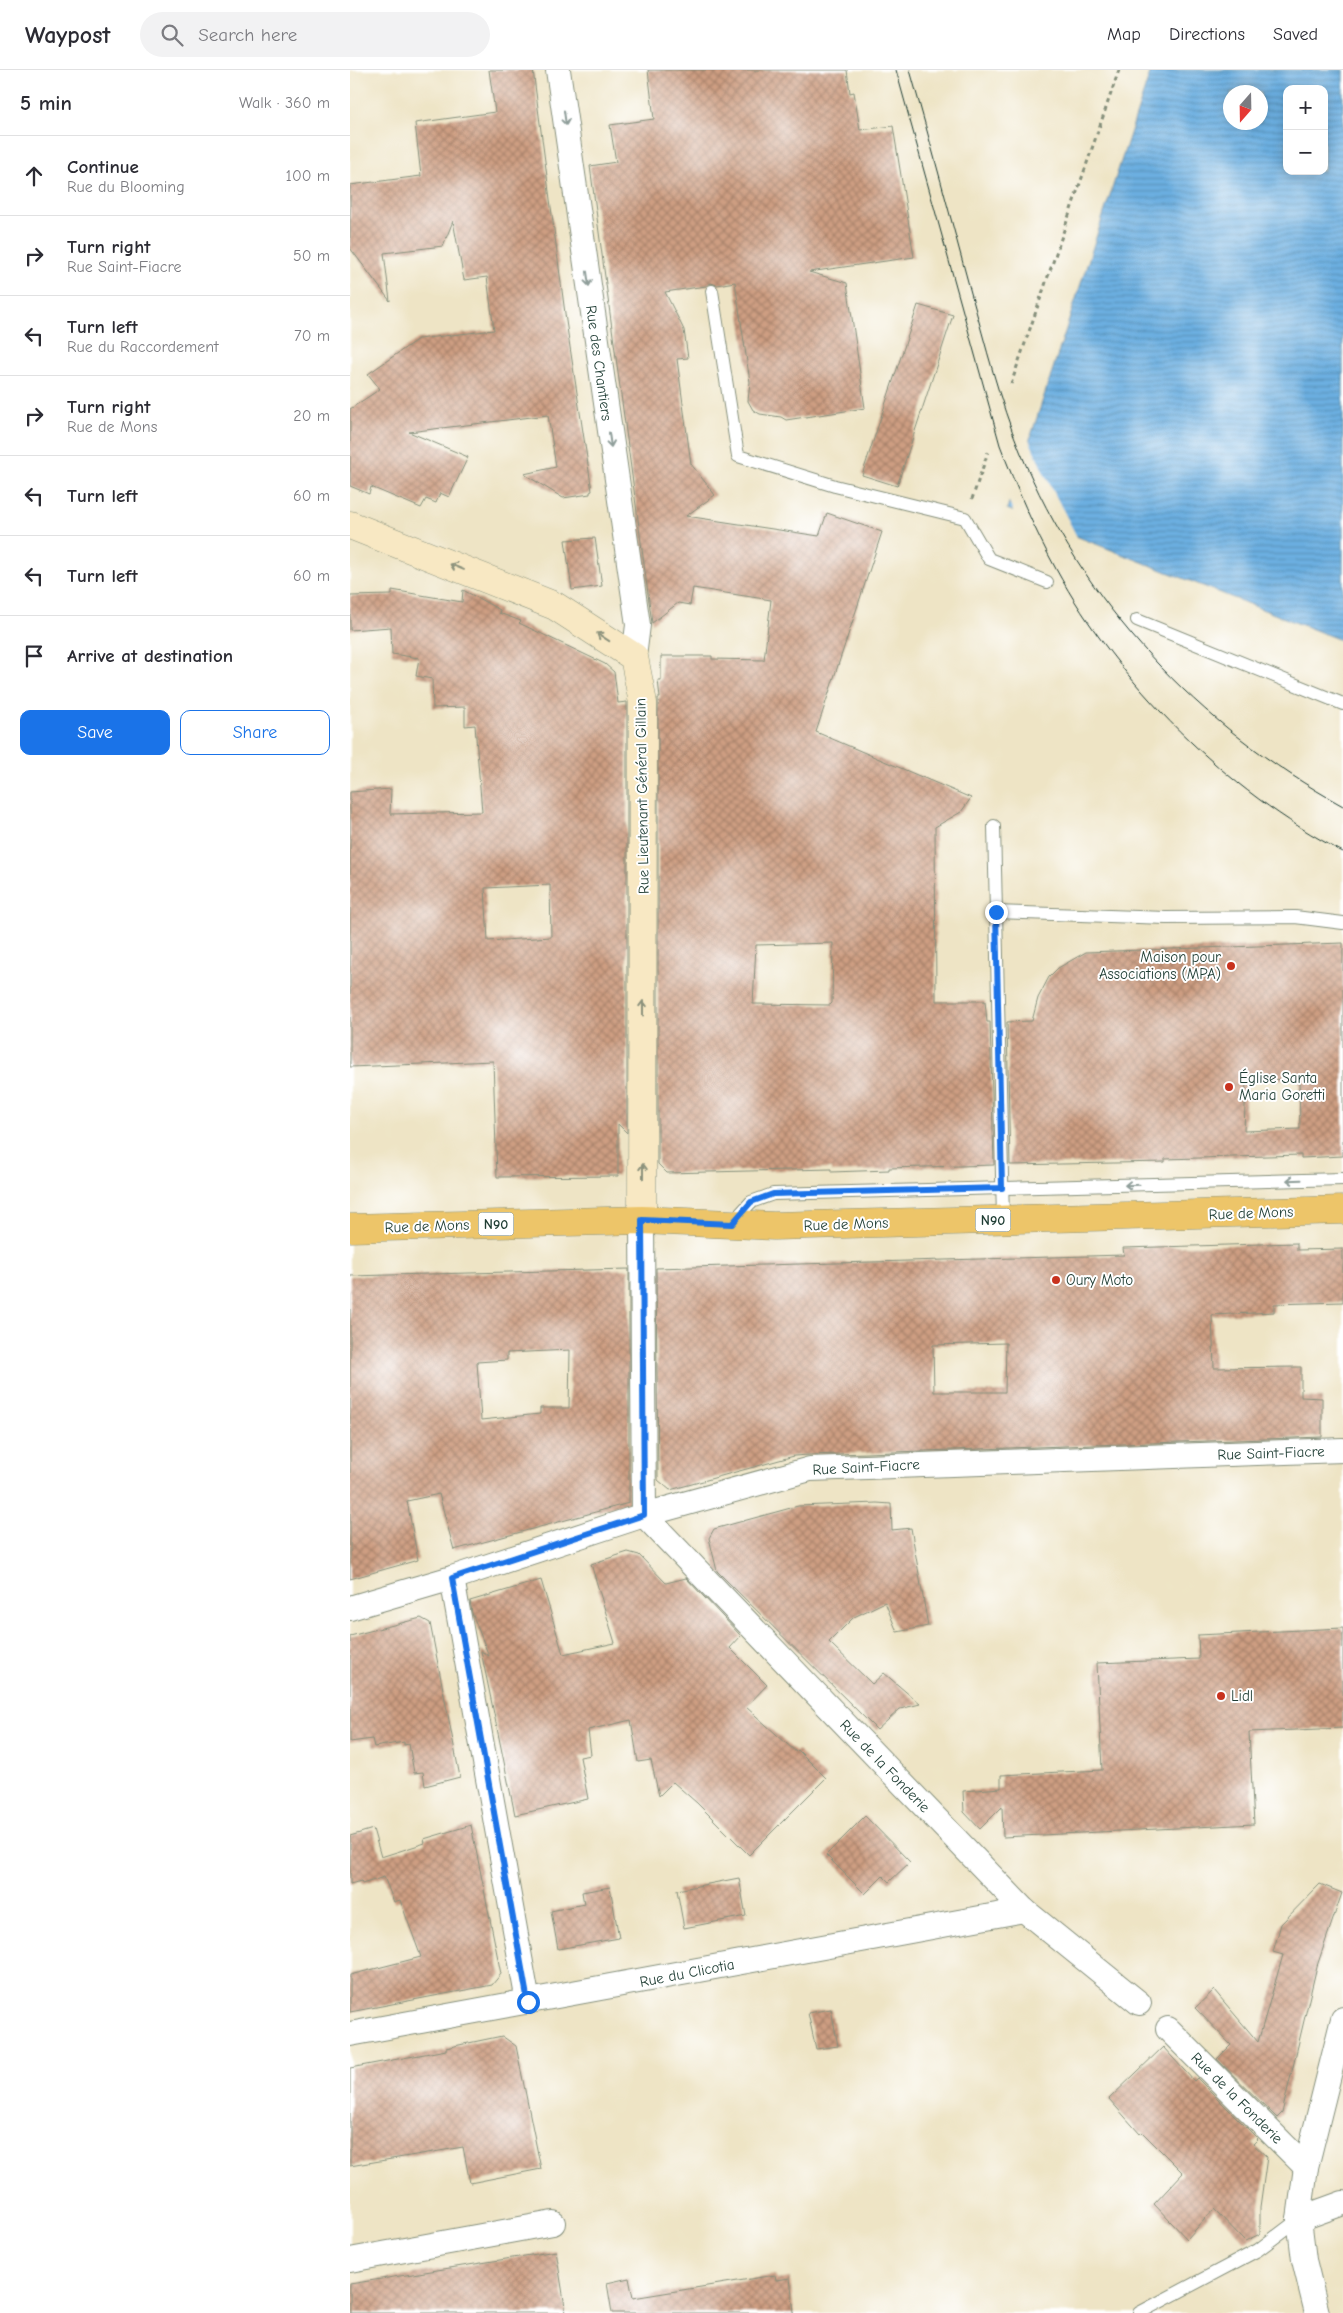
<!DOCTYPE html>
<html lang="en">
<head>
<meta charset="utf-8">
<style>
  body { margin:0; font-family:"Comic Neue",sans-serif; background:#f2f2f3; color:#2b2b33 }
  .controls { position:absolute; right:15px; top:15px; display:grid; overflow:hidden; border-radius:10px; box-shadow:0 2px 12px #0003 }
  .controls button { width:45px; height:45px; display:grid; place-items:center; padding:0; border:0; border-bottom:1px solid #e1e1e2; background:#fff; color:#2b2b33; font:25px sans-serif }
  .compass { position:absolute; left:873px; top:15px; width:45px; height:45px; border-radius:50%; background:#fff; box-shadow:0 2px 12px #0003; rotate:200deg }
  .stop { position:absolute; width:15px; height:15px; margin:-11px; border:4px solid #1a73e8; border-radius:50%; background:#fff }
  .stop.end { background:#1a73e8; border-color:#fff; box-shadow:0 1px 5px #0008 }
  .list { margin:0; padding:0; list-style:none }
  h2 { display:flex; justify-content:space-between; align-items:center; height:65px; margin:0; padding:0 20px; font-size:21px }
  h2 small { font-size:16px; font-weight:400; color:#7c7c81 }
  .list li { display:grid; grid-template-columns:32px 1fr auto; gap:15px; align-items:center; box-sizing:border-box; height:80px; padding:0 20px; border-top:1px solid #e1e1e2 }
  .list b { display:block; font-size:19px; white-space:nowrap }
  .list p { margin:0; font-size:16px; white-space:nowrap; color:#7c7c81 }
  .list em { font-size:16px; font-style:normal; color:#7c7c81 }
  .actions { display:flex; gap:10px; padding:15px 20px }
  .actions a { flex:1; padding:11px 0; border:1px solid #1a73e8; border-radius:10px; text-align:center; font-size:18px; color:#1a73e8 }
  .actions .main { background:#1a73e8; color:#fff }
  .icon { flex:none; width:28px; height:28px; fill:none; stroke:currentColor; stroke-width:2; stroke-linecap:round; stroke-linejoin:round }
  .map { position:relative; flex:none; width:993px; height:2243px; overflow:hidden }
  header { display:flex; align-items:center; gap:30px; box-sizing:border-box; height:70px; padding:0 25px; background:#fff; border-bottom:1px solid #e1e1e2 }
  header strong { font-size:24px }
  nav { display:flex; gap:28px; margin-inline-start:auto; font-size:18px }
  .search { width:350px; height:45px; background:#f2f2f3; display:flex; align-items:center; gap:12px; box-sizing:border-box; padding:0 18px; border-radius:28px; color:#7c7c81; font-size:19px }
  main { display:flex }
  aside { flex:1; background:#fff }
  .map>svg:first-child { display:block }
  .water { fill:url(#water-rules); stroke:#46768a; fill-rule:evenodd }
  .pier { fill:#eee4c5 }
  .building { fill:url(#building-cross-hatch); fill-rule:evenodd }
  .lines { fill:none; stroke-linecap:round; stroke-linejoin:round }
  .lane-casing { stroke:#86907c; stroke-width:14 }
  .street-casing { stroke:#86907c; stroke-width:26 }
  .secondary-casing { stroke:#86907c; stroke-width:29 }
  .primary-casing { stroke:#86907c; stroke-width:29 }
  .path { stroke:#86907c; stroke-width:3; stroke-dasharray:4 4; stroke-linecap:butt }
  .lane { stroke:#fff; stroke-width:12 }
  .street { stroke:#fff; stroke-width:24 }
  .secondary { stroke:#f8e8c3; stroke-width:28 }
  .primary { stroke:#edc569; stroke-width:28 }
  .tram { stroke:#1f3d34; stroke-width:1 }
  .oneway { stroke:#8f9e9a }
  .oneway2 { stroke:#8c927c }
  .route { stroke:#1a73e8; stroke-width:6 }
  .poi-dot { fill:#c8321e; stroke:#fff; stroke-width:2 }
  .labels { text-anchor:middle; stroke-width:4; stroke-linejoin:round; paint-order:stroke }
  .shield { fill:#fff; stroke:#627771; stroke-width:1 }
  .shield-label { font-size:14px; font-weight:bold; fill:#1f3d34 }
  .street-label { font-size:15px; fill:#1f3d34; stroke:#fff }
  .poi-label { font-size:15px; fill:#1f3d34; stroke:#fff; text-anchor:start }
</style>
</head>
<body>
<header>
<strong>Waypost</strong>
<div class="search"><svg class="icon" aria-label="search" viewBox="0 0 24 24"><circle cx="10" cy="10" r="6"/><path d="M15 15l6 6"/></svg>Search here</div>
<nav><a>Map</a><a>Directions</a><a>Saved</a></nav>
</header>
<main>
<aside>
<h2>5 min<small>Walk · 360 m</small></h2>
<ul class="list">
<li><svg class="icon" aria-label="ahead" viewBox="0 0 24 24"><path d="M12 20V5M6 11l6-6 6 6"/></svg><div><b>Continue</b><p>Rue du Blooming</p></div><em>100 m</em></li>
<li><svg class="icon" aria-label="right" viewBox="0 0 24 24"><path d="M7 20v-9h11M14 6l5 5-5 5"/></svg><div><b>Turn right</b><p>Rue Saint-Fiacre</p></div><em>50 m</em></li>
<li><svg class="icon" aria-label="left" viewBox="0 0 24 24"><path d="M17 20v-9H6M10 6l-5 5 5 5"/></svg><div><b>Turn left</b><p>Rue du Raccordement</p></div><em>70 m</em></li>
<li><svg class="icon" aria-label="right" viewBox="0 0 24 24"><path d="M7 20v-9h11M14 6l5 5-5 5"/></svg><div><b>Turn right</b><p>Rue de Mons</p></div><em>20 m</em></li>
<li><svg class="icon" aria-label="left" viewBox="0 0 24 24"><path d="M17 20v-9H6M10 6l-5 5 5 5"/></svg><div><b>Turn left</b></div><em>60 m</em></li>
<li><svg class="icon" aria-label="left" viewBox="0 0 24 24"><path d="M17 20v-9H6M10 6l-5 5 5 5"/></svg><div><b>Turn left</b></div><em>60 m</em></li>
<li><svg class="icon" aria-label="arrive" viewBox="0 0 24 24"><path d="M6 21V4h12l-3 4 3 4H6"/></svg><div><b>Arrive at destination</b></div></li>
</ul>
<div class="actions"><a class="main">Save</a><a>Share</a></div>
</aside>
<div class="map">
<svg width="993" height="2243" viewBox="0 0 993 2243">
  <defs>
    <pattern id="water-rules" width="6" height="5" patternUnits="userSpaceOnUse" patternTransform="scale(1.25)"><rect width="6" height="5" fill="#6cafe1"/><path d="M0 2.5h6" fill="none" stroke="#5890b7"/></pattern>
    <pattern id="building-cross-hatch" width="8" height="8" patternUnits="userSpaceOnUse" patternTransform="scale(1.25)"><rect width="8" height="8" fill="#ce9e82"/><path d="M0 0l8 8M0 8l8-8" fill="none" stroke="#a7826b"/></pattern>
  </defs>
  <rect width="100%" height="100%" fill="#fff"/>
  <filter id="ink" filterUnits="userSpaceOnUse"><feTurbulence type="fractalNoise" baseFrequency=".02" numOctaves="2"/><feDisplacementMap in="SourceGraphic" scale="10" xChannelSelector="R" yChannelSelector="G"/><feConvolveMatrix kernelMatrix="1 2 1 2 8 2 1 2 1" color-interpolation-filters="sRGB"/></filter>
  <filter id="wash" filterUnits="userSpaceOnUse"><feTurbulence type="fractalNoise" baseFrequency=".0096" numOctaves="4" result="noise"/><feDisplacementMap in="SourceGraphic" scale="20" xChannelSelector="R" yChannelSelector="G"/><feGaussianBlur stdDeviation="1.12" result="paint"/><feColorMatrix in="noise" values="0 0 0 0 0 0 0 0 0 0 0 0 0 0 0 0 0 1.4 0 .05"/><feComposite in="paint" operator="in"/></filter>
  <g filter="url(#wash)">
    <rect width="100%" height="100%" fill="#eee4c5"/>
    <path class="water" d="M801,0H993V571L657,439ZM937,19H974V101H937ZM881,22H911V52H881Z"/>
    <polygon class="pier" points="678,367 694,403 728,469 664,444 658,429"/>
    <g id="blocks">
      <g class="building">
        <polygon points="139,0 183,0 216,251 242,421 240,422 240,424 213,428 174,404 206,397 198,345 59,362 118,387 99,427 90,423 86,433 76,429 71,438 21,417 19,424 0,416 0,339 30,319 18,304 68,269 144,260 137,207 114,210 103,151 93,176 34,183 40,231 0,178 0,115 71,106 65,53 145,42"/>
        <path d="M298,0H497L500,23L504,22L510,60L543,56L564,187L459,202L497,213L515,338L436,350L431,347L410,344L403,340L398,331L400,312L385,212L367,215L361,213L356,216L315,222L334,260L338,288L327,289L341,394L365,425L336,446L469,466L477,443L532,462L466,662L621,728L611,742L585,757L586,931H635L637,952H640L644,1095L539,1098V1100L481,1102V1099L317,1103L308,1094V628H310L308,610H311V586H362V589L414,590L421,530L343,518L340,535L328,533L302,553L240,96L266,92L260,55L304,49ZM483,873L482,933L480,935L403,934L406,875Z"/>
        <polygon points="568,235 603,245 547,416 512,405"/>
        <polygon points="245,468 252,516 222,520 215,470"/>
        <path d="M42,520L112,532L113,520L150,540L149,543L171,551L169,553L255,594L264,602L268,633L277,632V1063L268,1054V1106L147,1107L143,991L0,997V722L41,719L40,744L132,742L125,655L115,656V637L83,638L82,609L66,606L69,588L42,584L41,557L0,560V526L42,525ZM200,815L201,867L138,871L135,818Z"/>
        <path d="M993,873V1086L951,1088V1085L815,1089V1092L660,1095L657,952L682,951L688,928L699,907L708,898L736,882ZM949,1009L950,1059L894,1061L896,1010Z"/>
        <path d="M947,1173V1180L993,1179V1232L924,1234V1242L862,1245L864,1298L951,1297V1327L972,1328V1367L459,1385L444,1386L320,1420L308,1410L306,1198L774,1185L773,1178ZM656,1273L655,1322H584L583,1275Z"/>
        <path d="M279,1199V1433L104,1480L89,1424L57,1431L68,1490L0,1509V1206ZM220,1280L219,1338H190V1344L131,1350L127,1292L157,1290V1283Z"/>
        <polygon points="527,1433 541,1434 542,1460 561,1458 578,1556 547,1562 535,1532 504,1547 479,1572 522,1614 534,1603 570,1634 550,1639 527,1660 367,1501 359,1468 364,1459 448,1436"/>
        <polygon points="278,1482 289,1485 316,1513 336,1508 391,1566 380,1578 417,1615 396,1637 446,1682 448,1680 476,1708 399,1785 347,1733 323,1712 309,1726 301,1690 288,1692 281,1650 238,1660 241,1685 230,1687 238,1729 165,1745 131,1581 139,1586 122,1543 120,1531 191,1510 213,1584 265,1573 241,1494"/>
        <polygon points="71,1548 80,1553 110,1707 75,1716 73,1702 64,1703 59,1674 54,1675 54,1672 24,1677 22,1669 0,1672 0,1566"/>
        <polygon points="993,1558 993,1658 899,1662 904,1754 653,1767 652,1737 630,1759 614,1742 613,1721 651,1718 651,1705 752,1700 747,1593 849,1589 848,1565"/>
        <polygon points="515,1746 560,1792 539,1812 533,1806 515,1824 476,1785"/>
        <polygon points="121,1755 151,1904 142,1915 0,1942 0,1905 71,1887 50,1830 44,1832 34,1807 12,1814 11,1811 0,1814 0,1766 23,1759 31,1787 75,1773 74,1769"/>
        <polygon points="389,1808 396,1846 334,1858 327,1820"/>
        <polygon points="970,1814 992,1823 967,1896 932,2043 927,2048 867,1989 881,1975 845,1938 864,1920 908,1972 933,1885 923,1882 931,1854"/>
        <polygon points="260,1817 269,1868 208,1879 201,1841 234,1834 232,1822"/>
        <polygon points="481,1939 488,1976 466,1979 458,1943"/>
        <polygon points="152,1966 166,1976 191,2099 120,2113 113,2077 0,2096 0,1998 96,1980 96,1978 109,1975"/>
        <polygon points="813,1977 844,2011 847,2008 908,2069 903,2074 917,2087 910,2137 910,2164 895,2171 864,2139 837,2169 804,2134 833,2103 792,2062 790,2064 759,2029"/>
        <polygon points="206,2181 216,2243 0,2243 0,2214"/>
        <polygon points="425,2205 426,2210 440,2208 444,2243 262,2243 257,2213 279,2208 283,2228"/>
      </g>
    </g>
  </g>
  <g filter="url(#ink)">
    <use href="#blocks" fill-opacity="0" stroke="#86907c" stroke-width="1"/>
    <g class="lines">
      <defs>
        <g id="lane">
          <polyline points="362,221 388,386 485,416 615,448 639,489 697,512"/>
          <polyline points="787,550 993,634"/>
          <polyline points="644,756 646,842 816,848 945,847 993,853"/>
          <polyline points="646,842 653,1149"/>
          <polyline points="382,1153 401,1132 423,1124 993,1109"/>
          <polyline points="789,2243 908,2180 949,2149"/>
        </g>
        <g id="street">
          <polyline points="208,0 288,555 284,587"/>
          <polyline points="292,1150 294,1445 674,1840 789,1933"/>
          <polyline points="102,1508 178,1932"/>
          <polyline points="0,1538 102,1508 294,1445 460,1399 993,1380"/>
          <polyline points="818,1959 956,2097"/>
          <polyline points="0,1964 674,1840"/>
          <polyline points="949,2149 993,2133"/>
          <polyline points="0,2190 203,2153"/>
          <polyline points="967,2243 954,2190 949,2149 956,2097 993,1949"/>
        </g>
        <polyline id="secondary" points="0,455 205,536 284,587 293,633 292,1150"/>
        <polyline id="primary" points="0,1158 292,1150 424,1156 993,1140"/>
      </defs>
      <use href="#lane" class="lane-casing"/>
      <use href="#street" class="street-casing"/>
      <use href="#secondary" class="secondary-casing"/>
      <use href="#primary" class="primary-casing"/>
      <g class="path">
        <polyline points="661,314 769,0"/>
        <polyline points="622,429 638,382"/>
      </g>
      <use href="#lane" class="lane"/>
      <use href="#street" class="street"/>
      <use href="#secondary" class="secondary"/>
      <use href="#primary" class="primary"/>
      <g class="tram">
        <path d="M546,0L650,375C666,417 684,459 706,499C768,613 877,722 993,782"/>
        <path d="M560,0C581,74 601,149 621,223C636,276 649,330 670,381C734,536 847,655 993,736"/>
      </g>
    </g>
    <defs><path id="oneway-shaft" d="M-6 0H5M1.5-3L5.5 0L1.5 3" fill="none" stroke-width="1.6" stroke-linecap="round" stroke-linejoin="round" transform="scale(1.25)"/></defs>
    <g class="oneway">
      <use href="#oneway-shaft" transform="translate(215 48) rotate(82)"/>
      <use href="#oneway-shaft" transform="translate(238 209) rotate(82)"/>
      <use href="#oneway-shaft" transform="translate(260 370) rotate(82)"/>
      <use href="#oneway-shaft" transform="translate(944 1110) rotate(178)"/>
      <use href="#oneway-shaft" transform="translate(782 1115) rotate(178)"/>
    </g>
    <g class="oneway2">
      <use href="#oneway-shaft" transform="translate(107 497) rotate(-158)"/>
      <use href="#oneway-shaft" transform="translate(253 567) rotate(-147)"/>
      <use href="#oneway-shaft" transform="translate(293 938) rotate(-90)"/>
      <use href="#oneway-shaft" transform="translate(293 1101) rotate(-90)"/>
    </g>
  </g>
  <g class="lines" filter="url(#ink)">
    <polyline class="route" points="178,1932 102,1508 294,1445 292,1150 382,1154 401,1132 423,1124 652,1118 646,842"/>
  </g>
  <g class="poi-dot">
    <circle cx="881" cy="896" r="5"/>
    <circle cx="879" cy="1017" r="5"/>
    <circle cx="706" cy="1210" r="5"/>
    <circle cx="871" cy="1626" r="5"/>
  </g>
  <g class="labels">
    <g class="shield">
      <rect x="625.5" y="1138.5" width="35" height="23" rx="4"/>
      <rect x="128.5" y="1142.5" width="35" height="23" rx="4"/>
    </g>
    <g class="shield-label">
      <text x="643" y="1155">N90</text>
      <text x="146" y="1159">N90</text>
    </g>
    <g class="street-label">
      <text transform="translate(249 293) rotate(82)" y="5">Rue des Chantiers</text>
      <text transform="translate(292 726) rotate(-91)" y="5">Rue Lieutenant Général Gillain</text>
      <text transform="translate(901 1143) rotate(-2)" y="5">Rue de Mons</text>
      <text transform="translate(496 1154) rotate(-2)" y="5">Rue de Mons</text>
      <text transform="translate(77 1156) rotate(-2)" y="5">Rue de Mons</text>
      <text transform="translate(921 1383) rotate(-2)" y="5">Rue Saint-Fiacre</text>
      <text transform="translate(516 1397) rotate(-3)" y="5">Rue Saint-Fiacre</text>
      <text transform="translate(535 1696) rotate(46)" y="5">Rue de la Fonderie</text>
      <text transform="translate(337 1903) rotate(-11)" y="5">Rue du Clicotia</text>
      <text transform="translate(887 2028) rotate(45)" y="5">Rue de la Fonderie</text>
    </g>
    <g class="poi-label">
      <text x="871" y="892" text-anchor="end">Maison pour<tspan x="871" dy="17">Associations (MPA)</tspan></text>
      <text x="889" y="1013">Église Santa<tspan x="889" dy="17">Maria Goretti</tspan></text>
      <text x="716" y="1215">Oury Moto</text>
      <text x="881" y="1631">Lidl</text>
    </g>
  </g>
</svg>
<div class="controls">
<button>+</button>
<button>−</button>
</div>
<svg class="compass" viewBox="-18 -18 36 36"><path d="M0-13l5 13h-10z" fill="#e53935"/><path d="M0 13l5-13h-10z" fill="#7c7c81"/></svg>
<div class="stop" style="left:178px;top:1932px"></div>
<div class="stop end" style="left:646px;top:842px"></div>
</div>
</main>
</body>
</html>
